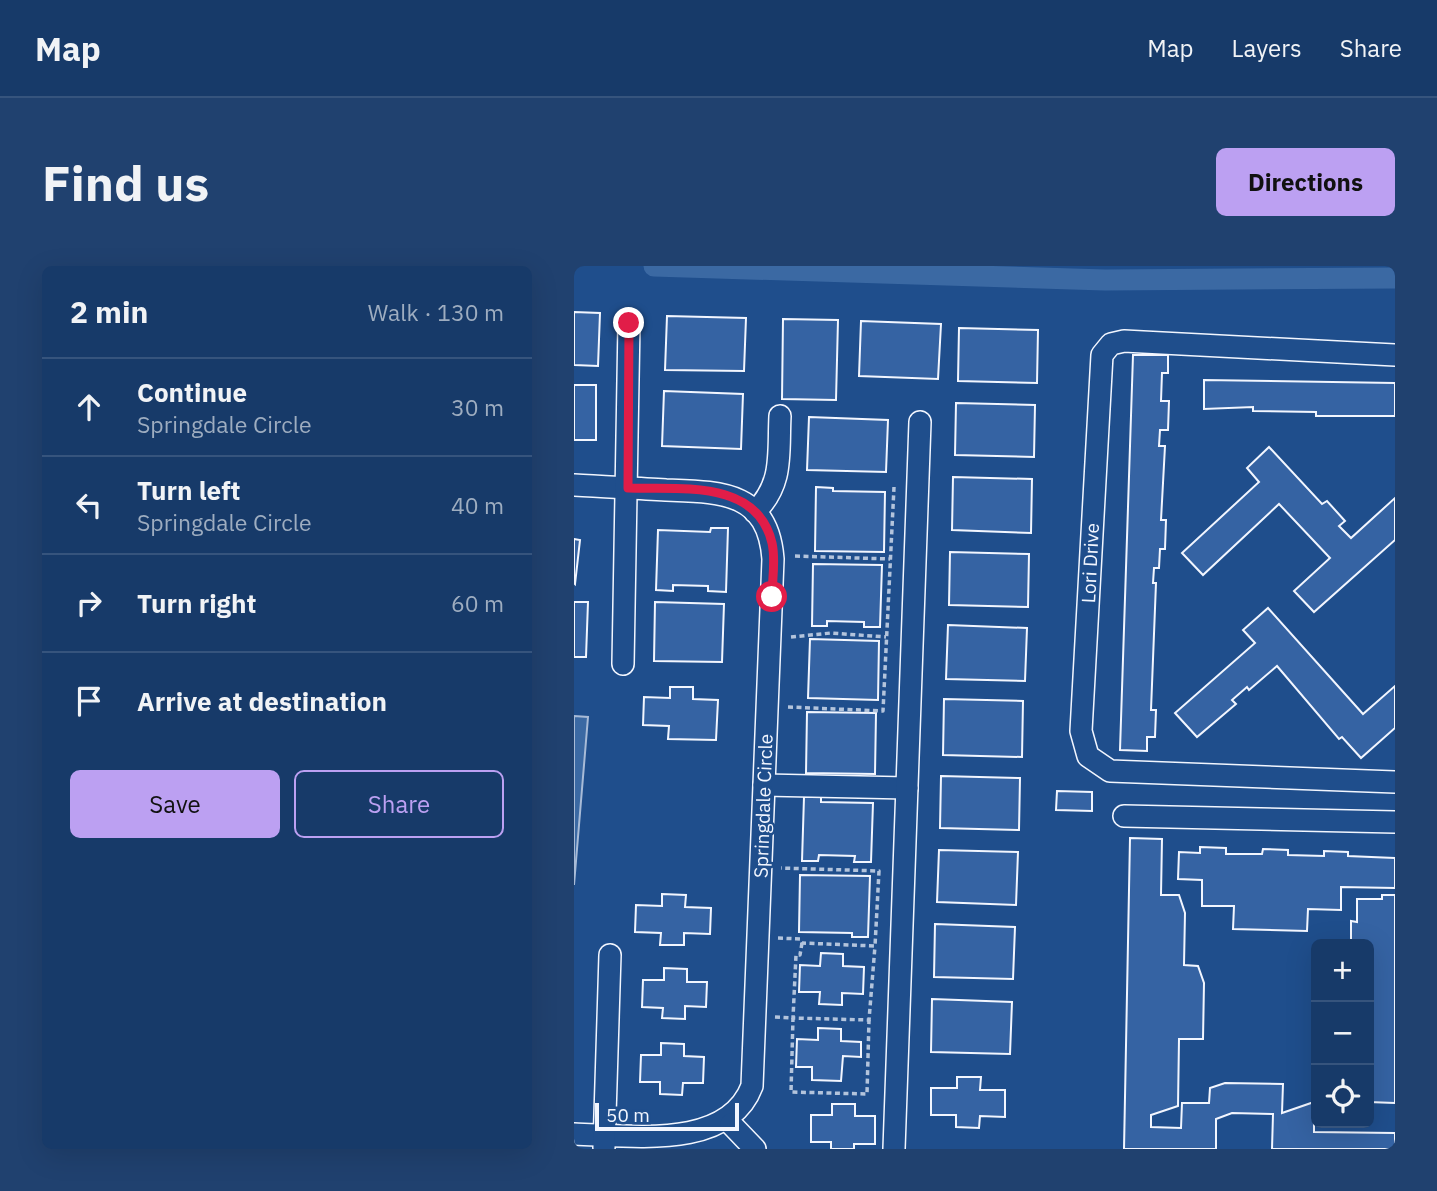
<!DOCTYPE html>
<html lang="en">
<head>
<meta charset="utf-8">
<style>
  body { margin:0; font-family:"IBM Plex Sans",sans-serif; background:#20416f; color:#f1f3f6 }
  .controls { position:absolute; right:21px; bottom:21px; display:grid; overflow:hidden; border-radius:10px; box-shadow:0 7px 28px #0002 }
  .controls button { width:63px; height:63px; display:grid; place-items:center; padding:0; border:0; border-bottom:2px solid #36547d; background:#173a69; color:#f1f3f6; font:35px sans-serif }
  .scale { position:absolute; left:21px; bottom:18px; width:144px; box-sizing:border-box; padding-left:7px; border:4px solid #f2f6ff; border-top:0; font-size:19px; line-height:24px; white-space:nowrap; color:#f2f6ff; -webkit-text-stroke:5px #1f4e8c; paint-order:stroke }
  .stop { position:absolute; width:21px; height:21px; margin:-16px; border:5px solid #e11d48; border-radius:50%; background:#fff }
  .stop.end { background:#e11d48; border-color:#fff; box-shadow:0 2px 7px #0008 }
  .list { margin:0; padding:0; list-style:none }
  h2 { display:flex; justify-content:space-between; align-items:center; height:91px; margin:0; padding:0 28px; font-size:30px }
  h2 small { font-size:23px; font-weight:400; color:#9eadc0 }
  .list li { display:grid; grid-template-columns:46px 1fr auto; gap:21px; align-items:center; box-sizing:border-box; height:98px; padding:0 28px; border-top:2px solid #36547d }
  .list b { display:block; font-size:26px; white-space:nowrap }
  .list p { margin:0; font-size:23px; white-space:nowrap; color:#9eadc0 }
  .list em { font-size:23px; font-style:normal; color:#9eadc0 }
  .actions { display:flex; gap:14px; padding:21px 28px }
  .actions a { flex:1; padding:16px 0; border:2px solid #bca0f2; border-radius:10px; text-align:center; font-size:24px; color:#bca0f2 }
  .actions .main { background:#bca0f2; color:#111 }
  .icon { flex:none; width:38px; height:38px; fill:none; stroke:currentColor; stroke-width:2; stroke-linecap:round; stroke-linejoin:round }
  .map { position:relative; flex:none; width:821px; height:883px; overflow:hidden; border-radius:10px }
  header { display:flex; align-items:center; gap:42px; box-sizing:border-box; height:98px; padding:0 35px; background:#173a69; border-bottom:2px solid #36547d }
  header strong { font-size:33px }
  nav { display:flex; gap:38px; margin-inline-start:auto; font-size:24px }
  .intro { display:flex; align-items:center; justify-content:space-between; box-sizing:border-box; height:168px; padding:0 42px }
  h1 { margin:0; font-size:49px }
  .button { padding:18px 32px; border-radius:10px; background:#bca0f2; color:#111; font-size:24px; font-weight:700 }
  main { display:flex; gap:42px; padding:0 42px }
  aside { flex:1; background:#173a69; border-radius:10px; box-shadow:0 7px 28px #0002 }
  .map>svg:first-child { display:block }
  .water { fill:#3b69a3; stroke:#a8bbd7; stroke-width:2 }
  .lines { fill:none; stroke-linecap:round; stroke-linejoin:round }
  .canal { stroke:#3b69a3; stroke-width:21 }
  .building { fill:#3563a3; stroke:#f2f6ff; stroke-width:2 }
  .minor-casing { stroke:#f2f6ff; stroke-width:24 }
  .path { stroke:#b3c4dc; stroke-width:3.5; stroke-dasharray:5 3.5; stroke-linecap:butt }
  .minor { stroke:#1f4e8c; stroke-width:21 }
  .route { stroke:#e11d48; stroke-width:9 }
  .labels { text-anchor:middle; stroke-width:5; stroke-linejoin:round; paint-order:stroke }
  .street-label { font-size:19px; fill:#f2f6ff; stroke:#1f4e8c }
</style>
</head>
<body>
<header>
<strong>Map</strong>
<nav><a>Map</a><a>Layers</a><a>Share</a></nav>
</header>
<div class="intro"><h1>Find us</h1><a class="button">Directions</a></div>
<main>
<aside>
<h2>2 min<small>Walk · 130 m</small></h2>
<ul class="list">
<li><svg class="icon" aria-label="ahead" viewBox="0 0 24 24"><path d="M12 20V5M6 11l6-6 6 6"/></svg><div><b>Continue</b><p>Springdale Circle</p></div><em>30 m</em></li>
<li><svg class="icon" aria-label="left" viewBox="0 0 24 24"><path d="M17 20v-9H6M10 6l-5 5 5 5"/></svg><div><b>Turn left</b><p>Springdale Circle</p></div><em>40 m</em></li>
<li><svg class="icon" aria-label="right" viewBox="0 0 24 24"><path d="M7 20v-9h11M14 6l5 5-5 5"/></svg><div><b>Turn right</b></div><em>60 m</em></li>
<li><svg class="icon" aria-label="arrive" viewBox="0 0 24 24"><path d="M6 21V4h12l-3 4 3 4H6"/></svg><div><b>Arrive at destination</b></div></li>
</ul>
<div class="actions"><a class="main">Save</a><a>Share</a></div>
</aside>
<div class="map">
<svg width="821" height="883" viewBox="0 0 821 883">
  <rect width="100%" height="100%" fill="#1f4e8c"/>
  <polygon class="water" points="0,450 14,451 0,619"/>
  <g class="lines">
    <polyline class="canal" points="80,0 531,14 821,12"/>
  </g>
  <g class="building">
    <polygon points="0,46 26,47 24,100 0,99"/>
    <polygon points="93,50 172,52 170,105 91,104"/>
    <polygon points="209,53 264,54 262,134 208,133"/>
    <polygon points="287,55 367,58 364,113 285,110"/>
    <polygon points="385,62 464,64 463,117 384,115"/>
    <polygon points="559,89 594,89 594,107 588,107 587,135 595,135 594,164 586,164 585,180 591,180 587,254 592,254 591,283 586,283 585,302 580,302 579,317 582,317 577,444 582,444 581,471 573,471 573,485 546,484"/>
    <polygon points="630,114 821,117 821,150 742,150 742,146 679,145 679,141 630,143"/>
    <rect x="0" y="119" width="22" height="55"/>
    <polygon points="90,125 169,128 167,183 88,180"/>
    <polygon points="382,137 461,139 460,191 381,189"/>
    <polygon points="235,151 314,154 312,206 233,204"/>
    <polygon points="695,181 748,238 753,235 771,255 765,260 777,272 821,232 821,274 740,346 720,325 756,292 705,238 629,309 608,287 685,216 673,202"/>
    <polygon points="379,211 458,213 457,267 378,264"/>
    <polygon points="242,221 259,222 259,225 311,226 310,286 241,285"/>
    <polygon points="137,262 154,262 152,326 134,325 134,320 99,319 99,325 82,324 84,264 136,266"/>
    <polygon points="0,273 6,274 1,318 0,317"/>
    <polygon points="376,286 455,288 454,341 375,339"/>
    <polygon points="239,298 308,299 306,361 290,361 290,356 253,355 253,360 238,360"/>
    <polygon points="0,336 14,336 12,391 0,391"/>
    <polygon points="81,336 150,338 148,396 80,395"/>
    <polygon points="694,342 789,448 821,420 821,462 787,492 768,471 765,473 703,400 675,424 673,421 658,434 662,438 623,471 601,447 681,377 669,364"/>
    <polygon points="374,359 453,362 451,415 372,413"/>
    <polygon points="236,373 305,375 304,434 234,432"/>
    <polygon points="96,421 119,421 119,433 144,434 142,474 94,473 95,460 69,459 70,431 96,432"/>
    <polygon points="370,433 449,435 448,491 369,489"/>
    <polygon points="233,446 302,447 301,508 232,507"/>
    <polygon points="367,510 446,512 445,564 366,562"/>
    <polygon points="483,525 518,526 518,545 482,544"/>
    <polygon points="230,531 247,531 247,536 299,537 297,596 280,596 281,590 245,589 244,595 228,595"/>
    <polygon points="556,572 588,573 587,629 605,629 611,647 610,699 624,700 630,717 629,773 605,773 604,840 577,849 577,861 607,862 608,837 635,837 636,822 651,817 709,818 708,847 740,836 740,866 821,867 821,883 698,883 699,848 658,847 642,853 642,883 550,883"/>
    <polygon points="626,581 652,582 652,588 688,588 689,583 714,584 714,589 750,590 750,585 774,586 774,590 821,592 821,622 767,621 767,644 734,643 733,665 659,663 660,640 628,640 628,614 604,613 605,586 626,587"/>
    <polygon points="365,584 444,586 442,639 363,636"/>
    <polygon points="226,609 296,610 294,671 278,671 278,667 225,666"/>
    <polygon points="88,628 112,629 111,641 137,642 136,668 110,667 110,679 86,679 87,667 61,666 62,639 88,640"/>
    <polygon points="808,629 821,629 821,837 795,836 795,678 777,678 777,655 783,656 783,633 808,633"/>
    <polygon points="361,658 441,661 439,713 360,711"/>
    <polygon points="247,687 269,688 269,700 290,701 289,728 268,727 268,739 245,738 246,726 225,726 226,699 246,700"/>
    <polygon points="90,702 113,703 113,716 133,716 132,741 111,740 111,753 88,752 89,742 68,741 69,714 90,714"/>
    <polygon points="358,733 438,736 436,788 357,786"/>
    <polygon points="244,762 267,763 267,775 287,776 287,791 269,790 267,815 238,814 238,801 222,801 223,773 244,774"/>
    <polygon points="87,777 110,778 110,790 130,791 129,817 109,817 108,829 86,828 86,816 66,816 67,789 87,789"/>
    <polygon points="383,811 407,811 406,824 431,824 431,851 406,850 405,862 382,861 382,849 357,849 357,822 383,822"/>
    <polygon points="258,838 281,838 281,850 301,850 301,878 280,878 280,883 257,883 257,876 237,876 237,849 258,849"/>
  </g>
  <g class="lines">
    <defs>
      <g id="minor">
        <polyline points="821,89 550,75 537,78 528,89 507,465 514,490 536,505 821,516"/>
        <path d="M0,219C31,221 62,222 92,224C146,226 194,225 199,293L178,820C154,883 63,870 0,868"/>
        <path d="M181,246C210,217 204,188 206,150"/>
        <polyline points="49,398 55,57"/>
        <polyline points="190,519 333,522"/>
        <polyline points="550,550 821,556"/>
        <polyline points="157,858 181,883"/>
        <polyline points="30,881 36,689"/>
        <polyline points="320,883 346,156"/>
      </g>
    </defs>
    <use href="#minor" class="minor-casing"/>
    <g class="path">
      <polyline points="221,290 316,293"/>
      <polyline points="217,371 257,367 312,371"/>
      <polyline points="214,441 309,445 320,221"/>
      <polyline points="204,672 226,673 228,677 301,680 305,605 207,602"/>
      <polyline points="228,677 226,689 222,689 219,752 295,754 301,680"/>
      <polyline points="201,751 219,752 217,826 293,828 295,754"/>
    </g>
    <use href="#minor" class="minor"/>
  </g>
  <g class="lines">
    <path class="route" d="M55,57L54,222C104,224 183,212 198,277C202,294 198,314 198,331"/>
  </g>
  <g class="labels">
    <g class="street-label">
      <text transform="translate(516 297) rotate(-87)" y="7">Lori Drive</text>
      <text transform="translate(189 540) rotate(-88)" y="7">Springdale Circle</text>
    </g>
  </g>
</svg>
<div class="controls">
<button>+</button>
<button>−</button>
<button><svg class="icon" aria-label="locate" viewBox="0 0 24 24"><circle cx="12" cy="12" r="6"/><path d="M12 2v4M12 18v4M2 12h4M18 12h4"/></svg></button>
</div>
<div class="scale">50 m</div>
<div class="stop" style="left:198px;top:331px"></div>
<div class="stop end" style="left:55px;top:57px"></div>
</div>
</main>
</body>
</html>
